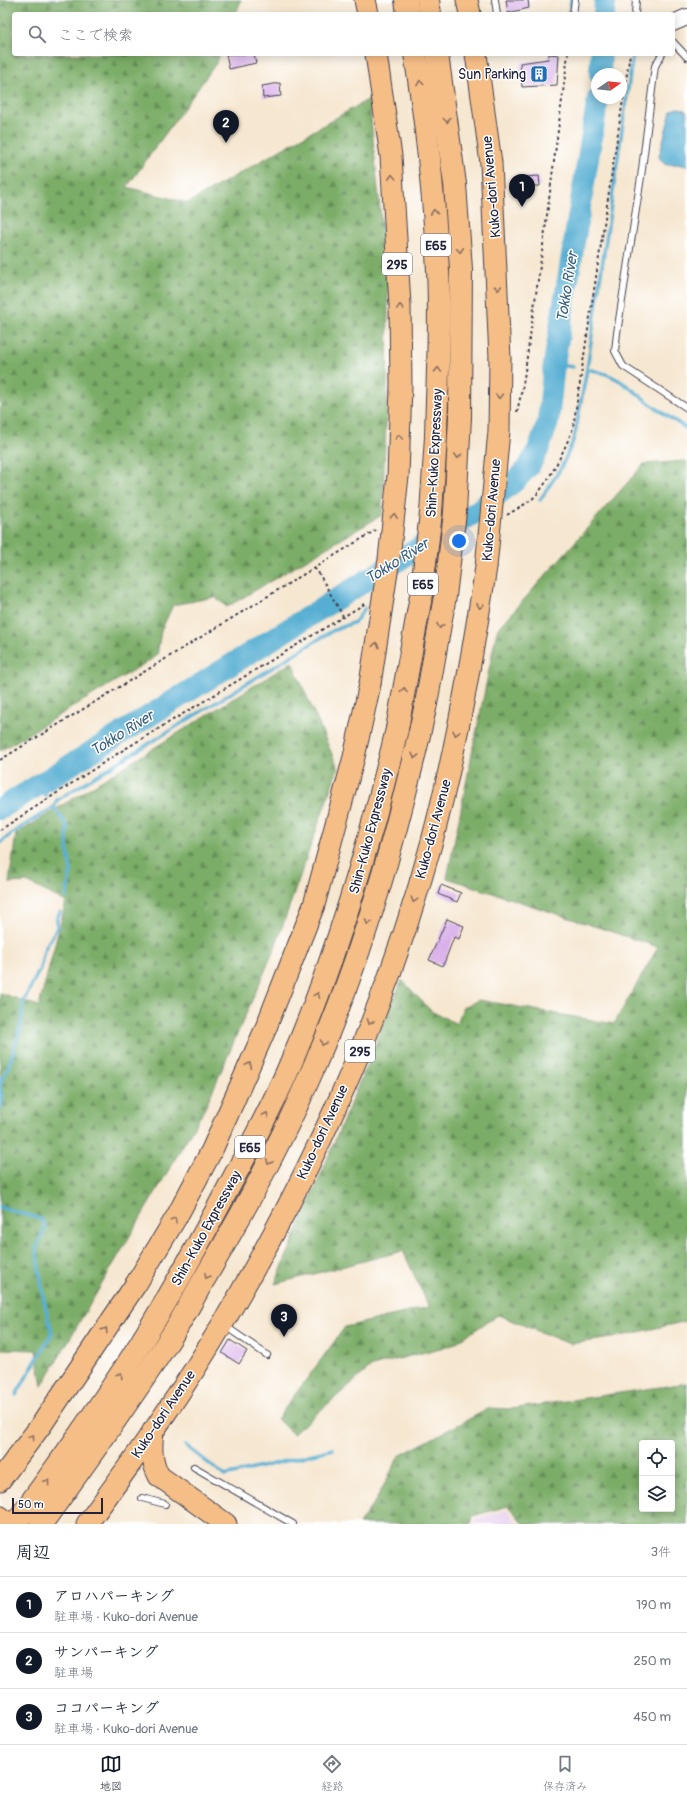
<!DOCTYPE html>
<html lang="ja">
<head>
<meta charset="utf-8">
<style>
  body { margin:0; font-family:Pangolin,"Klee One",sans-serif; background:#f6f6f7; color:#1f2937 }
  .controls { position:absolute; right:12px; bottom:12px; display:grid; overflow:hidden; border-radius:4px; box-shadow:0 2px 10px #0003 }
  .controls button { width:36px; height:36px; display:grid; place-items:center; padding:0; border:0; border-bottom:1px solid #e0e1e3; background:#fff; color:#1f2937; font:20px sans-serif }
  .compass { position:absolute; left:591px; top:68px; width:36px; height:36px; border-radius:50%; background:#fff; box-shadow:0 2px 10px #0003; rotate:76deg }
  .scale { position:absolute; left:12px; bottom:10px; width:91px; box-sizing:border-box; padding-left:4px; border:2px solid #22223b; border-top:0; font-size:11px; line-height:14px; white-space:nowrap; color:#22223b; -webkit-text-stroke:3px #fff; paint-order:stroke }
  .you { position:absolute; left:459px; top:541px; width:14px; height:14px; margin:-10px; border:3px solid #fff; border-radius:50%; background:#1a73e8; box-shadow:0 0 0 6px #1a73e833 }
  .badge { display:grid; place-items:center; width:26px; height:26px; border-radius:50%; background:#111827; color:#fff; font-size:13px; font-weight:700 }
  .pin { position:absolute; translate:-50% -33px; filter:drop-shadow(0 1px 2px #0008) }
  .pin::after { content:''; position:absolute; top:21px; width:14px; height:12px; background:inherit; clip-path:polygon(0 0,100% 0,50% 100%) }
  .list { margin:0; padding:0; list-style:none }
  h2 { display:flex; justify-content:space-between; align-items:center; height:52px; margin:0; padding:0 16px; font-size:17px }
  h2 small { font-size:13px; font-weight:400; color:#747a83 }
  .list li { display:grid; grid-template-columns:26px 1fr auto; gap:12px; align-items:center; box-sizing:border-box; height:56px; padding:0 16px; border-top:1px solid #e0e1e3 }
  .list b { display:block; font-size:15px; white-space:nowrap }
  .list p { margin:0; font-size:13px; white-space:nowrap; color:#747a83 }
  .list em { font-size:13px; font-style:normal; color:#747a83 }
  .icon { flex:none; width:22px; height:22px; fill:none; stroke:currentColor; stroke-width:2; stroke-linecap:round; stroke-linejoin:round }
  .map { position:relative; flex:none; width:687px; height:1524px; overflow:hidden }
  .search { position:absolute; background:#fff; box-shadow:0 2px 10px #0003; left:12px; right:12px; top:12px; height:44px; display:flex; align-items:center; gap:10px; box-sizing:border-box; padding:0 14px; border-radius:4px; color:#747a83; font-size:15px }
  .sheet { height:220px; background:#fff }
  nav { display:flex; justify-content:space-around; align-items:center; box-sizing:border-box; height:56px; border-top:1px solid #e0e1e3; background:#fff; font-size:11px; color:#747a83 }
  nav a { display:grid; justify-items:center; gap:2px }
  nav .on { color:#111827 }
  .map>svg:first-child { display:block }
  .built { fill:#e8d2ef }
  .forest { fill:url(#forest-firs); stroke:#4e6852; fill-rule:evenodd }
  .water { fill:#56afd3; stroke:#3c6887 }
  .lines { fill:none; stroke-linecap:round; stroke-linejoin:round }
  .stream { stroke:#56afd3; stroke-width:3.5 }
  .river { stroke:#56afd3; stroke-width:22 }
  .building { fill:#d9b0ea }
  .service-casing { stroke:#424051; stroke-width:8 }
  .tertiary-casing { stroke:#424051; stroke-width:18 }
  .primary-casing { stroke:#424051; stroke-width:22 }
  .trunk-casing { stroke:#424051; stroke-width:23 }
  .motorway-casing { stroke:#424051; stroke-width:24 }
  .path { stroke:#424051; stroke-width:2; stroke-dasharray:3 3; stroke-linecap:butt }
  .service { stroke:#fff; stroke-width:6 }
  .tertiary { stroke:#fff; stroke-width:16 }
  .primary { stroke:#f6be87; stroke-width:20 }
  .trunk { stroke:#f6be87; stroke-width:21 }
  .motorway { stroke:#f6be87; stroke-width:22 }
  .trunk-bridge-casing { stroke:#424051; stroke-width:23; stroke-linecap:butt }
  .motorway-bridge-casing { stroke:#424051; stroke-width:24; stroke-linecap:butt }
  .trunk-bridge { stroke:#f6be87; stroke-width:21 }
  .motorway-bridge { stroke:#f6be87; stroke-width:22 }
  .oneway { stroke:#8c7061 }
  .labels { text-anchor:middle; stroke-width:3; stroke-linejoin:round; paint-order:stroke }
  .shield { fill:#fff; stroke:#646476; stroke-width:1 }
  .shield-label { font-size:13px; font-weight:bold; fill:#22223b }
  .poi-label { font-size:14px; fill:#22223b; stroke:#fff; text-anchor:end }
  .street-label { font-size:14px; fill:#22223b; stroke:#fff }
  .water-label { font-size:15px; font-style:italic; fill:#39617f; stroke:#fff }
</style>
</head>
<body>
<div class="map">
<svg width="687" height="1524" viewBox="0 0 687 1524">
  <defs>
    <pattern id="forest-firs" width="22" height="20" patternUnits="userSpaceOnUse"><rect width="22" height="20" fill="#7bad68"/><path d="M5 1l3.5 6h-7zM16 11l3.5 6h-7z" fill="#648c57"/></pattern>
  </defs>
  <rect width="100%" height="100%" fill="#fff"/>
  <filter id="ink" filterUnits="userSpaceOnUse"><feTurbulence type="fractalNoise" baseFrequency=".025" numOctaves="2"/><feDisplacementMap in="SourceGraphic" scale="8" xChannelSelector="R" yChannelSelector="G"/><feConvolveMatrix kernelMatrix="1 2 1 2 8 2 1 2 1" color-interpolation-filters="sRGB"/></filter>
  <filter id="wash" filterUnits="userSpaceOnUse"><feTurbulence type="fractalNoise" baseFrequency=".012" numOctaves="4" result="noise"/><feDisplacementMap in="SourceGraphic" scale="16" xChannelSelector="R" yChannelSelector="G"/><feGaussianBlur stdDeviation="0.9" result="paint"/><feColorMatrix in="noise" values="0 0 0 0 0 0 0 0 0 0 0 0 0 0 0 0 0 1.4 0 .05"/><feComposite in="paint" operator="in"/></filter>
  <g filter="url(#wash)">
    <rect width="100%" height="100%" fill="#f6e7d0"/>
    <polygon class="built" points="507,1510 519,1524 474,1524 476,1518"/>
    <g class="forest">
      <polygon points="0,0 241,0 236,14 14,14 14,54 220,54 217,62 127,187 188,203 369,99 388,290 387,398 382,515 227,607 215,597 173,605 161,631 157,656 0,751"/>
      <polygon points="687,461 687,1321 612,1338 570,1344 498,1315 452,1345 372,1366 293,1434 277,1419 345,1327 429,1307 403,1251 275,1284 402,980 431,1011 457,1024 463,1007 479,1000 614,1024 658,947 447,878 497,630 644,464"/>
      <polygon points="292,662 338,768 274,950 205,1108 42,1386 36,1350 0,1349 0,993 39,1006 66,902 27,882 9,883 16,834"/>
      <path d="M687,1383V1524H524L508,1506L473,1516L471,1524H359L376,1500L399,1456L490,1408L511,1409ZM642,1443H672V1509H642Z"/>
    </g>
    <polygon class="water" points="679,108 685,110 687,113 687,166 677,164 666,165 661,161 659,156 671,111 674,109"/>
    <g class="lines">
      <g class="stream">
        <polyline points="569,14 571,0"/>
        <polyline points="554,364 573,367"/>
        <path d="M591,370C619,375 632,390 653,406C664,414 675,421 687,429"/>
        <polyline points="540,500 561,468 574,439 587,369 633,54"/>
        <polyline points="39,785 46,796"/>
        <polyline points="54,807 67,826 67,846 71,871 66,897"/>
        <polyline points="0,843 15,831 54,807 57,800 332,631 355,622 365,608"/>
        <polyline points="0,1108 2,1103 0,1084 9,1065 21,1025 23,1002 40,969 44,950 57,928 57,918 60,912"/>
        <polyline points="0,1207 41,1219 45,1227 36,1248 44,1301 52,1333 16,1395"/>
        <polyline points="185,1445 225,1476 333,1449"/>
      </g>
      <g class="river">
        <polyline points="604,14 605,0"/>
        <polyline points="600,74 601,54"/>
        <polyline points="0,809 476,512 515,481 529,466 538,450 548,422 554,364 598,98"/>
      </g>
    </g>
    <g id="blocks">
      <g class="building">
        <polygon points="506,0 528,0 529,8 508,13"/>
        <polygon points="226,54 254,54 256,63 229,69"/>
        <polygon points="549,54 559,55 557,85 522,87 520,63 548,59"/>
        <polygon points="280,83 281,96 263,98 262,86"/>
        <polygon points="539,176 540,186 526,186 525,177"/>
        <polygon points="441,885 461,893 457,902 438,894"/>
        <polygon points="447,919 464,926 459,939 454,937 443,966 429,960"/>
        <polygon points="230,1340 247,1351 239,1364 222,1353"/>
      </g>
    </g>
  </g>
  <g filter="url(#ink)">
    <use href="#blocks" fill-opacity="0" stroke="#424051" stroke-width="1"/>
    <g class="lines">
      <defs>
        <g id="service">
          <polyline points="495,0 497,14"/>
          <polyline points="573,14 575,0"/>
          <polyline points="635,14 636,0"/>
          <polyline points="673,42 687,57"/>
          <polyline points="662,54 655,66 641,177 617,333 615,351 623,366 687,408"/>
          <polyline points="225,1326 267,1355"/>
          <polyline points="194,1467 293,1524"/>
          <polyline points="142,1498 165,1504"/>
        </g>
        <polyline id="tertiary" points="673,23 687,17"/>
        <polyline id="primary" points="0,1516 9,1524"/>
        <g id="trunk">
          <polyline points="365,0 368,14"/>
          <polyline points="467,0 470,14"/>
          <polyline points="376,54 391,156 400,305 401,385 398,476"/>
          <polyline points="476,54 491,163 500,358"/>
          <path d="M153,1431C151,1447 151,1461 159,1476L226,1524"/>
          <polyline points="0,1480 42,1424 136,1284 177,1216 212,1150 265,1030 314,905 354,757 370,684"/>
          <path d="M87,1524C134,1459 182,1393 223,1323C312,1173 386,1010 432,841C456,751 472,659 486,567"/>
        </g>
        <g id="motorway">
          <polyline points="406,0 408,14"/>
          <polyline points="428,0 430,14"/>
          <path d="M415,54C427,126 434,198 438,271C441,326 437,382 436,437"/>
          <polyline points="437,54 455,184 461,269 460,417"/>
          <path d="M15,1524C54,1471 92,1418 128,1363C167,1303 201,1240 234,1177C254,1140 274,1103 290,1065C337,956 370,843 397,729"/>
          <path d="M41,1524C84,1465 127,1405 167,1343C181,1322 193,1298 206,1276C244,1211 280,1145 310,1076C363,957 398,831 426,704"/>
        </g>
      </defs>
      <use href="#service" class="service-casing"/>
      <use href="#tertiary" class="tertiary-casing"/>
      <use href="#primary" class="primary-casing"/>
      <use href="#trunk" class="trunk-casing"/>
      <use href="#motorway" class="motorway-casing"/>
      <g class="path">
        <polyline points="517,412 523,385 544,238 568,54"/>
        <path d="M507,515C515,510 524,505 531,500C547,487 566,447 573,428L630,54"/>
        <polyline points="314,568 318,572 343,616"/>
        <polyline points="0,760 376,530"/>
        <polyline points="0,830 120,752 366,603"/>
      </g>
      <use href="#service" class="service"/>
      <use href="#tertiary" class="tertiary"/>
      <use href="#primary" class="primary"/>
      <use href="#trunk" class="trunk"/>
      <use href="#motorway" class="motorway"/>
      <defs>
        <g id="trunk-bridge">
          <polyline points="486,567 499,431 500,358"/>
          <polyline points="370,684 389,559 398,476"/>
        </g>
        <g id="motorway-bridge">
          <polyline points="426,704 445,596 455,512 460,417"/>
          <polyline points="397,729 421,596 431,513 436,437"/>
        </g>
      </defs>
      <use href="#trunk-bridge" class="trunk-bridge-casing"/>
      <use href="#motorway-bridge" class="motorway-bridge-casing"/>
      <use href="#trunk-bridge" class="trunk-bridge"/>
      <use href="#motorway-bridge" class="motorway-bridge"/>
    </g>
    <defs><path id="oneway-chevron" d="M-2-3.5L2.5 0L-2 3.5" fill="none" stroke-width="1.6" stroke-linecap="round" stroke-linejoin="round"/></defs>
    <g class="oneway">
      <use href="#oneway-chevron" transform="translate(420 83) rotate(-99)"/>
      <use href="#oneway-chevron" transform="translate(447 120) rotate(83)"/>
      <use href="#oneway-chevron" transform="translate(392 177) rotate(-93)"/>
      <use href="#oneway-chevron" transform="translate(434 212) rotate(-94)"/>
      <use href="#oneway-chevron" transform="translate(460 250) rotate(86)"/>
      <use href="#oneway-chevron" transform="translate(498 288) rotate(88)"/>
      <use href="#oneway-chevron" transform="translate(400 307) rotate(-92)"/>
      <use href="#oneway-chevron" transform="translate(438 370) rotate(-88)"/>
      <use href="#oneway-chevron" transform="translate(499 396) rotate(91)"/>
      <use href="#oneway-chevron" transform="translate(399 437) rotate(-88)"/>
      <use href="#oneway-chevron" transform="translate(458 456) rotate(93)"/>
      <use href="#oneway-chevron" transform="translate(394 516) rotate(-84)"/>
      <use href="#oneway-chevron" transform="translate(480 606) rotate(99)"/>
      <use href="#oneway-chevron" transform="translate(440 626) rotate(100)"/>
      <use href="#oneway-chevron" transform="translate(376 645) rotate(-81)"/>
      <use href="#oneway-chevron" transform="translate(404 690) rotate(-80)"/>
      <use href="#oneway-chevron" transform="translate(456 733) rotate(102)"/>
      <use href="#oneway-chevron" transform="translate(415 756) rotate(102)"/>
      <use href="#oneway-chevron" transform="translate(414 900) rotate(107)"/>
      <use href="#oneway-chevron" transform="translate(368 922) rotate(109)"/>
      <use href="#oneway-chevron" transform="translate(317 995) rotate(-69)"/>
      <use href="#oneway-chevron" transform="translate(370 1022) rotate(110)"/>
      <use href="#oneway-chevron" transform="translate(323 1043) rotate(112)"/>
      <use href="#oneway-chevron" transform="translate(249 1065) rotate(-66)"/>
      <use href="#oneway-chevron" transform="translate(266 1115) rotate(-64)"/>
      <use href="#oneway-chevron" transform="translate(269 1162) rotate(115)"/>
      <use href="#oneway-chevron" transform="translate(174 1220) rotate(-60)"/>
      <use href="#oneway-chevron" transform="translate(207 1276) rotate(120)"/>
      <use href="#oneway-chevron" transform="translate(105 1330) rotate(-56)"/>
      <use href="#oneway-chevron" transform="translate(120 1375) rotate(-56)"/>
      <use href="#oneway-chevron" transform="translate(32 1437) rotate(-53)"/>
      <use href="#oneway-chevron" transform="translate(47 1482) rotate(-53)"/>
    </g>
  </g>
  <defs>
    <symbol id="building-square" viewBox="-11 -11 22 22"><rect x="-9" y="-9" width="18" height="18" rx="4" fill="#1f6fb2" stroke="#fff"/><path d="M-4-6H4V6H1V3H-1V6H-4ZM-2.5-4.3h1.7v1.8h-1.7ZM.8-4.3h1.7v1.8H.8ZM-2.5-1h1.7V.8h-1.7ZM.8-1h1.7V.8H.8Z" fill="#fff"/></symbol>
  </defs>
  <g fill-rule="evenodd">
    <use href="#building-square" x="529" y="64" width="20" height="20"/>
  </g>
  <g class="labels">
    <g class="shield">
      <rect x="421" y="234" width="30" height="22" rx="3"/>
      <rect x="382" y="253" width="30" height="22" rx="3"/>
      <rect x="408" y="573" width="30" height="22" rx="3"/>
      <rect x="345" y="1040" width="30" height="22" rx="3"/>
      <rect x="235" y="1136" width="30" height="22" rx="3"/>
    </g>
    <g class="shield-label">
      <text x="436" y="250">E65</text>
      <text x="397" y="269">295</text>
      <text x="423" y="589">E65</text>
      <text x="360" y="1056">295</text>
      <text x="250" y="1152">E65</text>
    </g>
    <g class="poi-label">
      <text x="526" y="79">Sun Parking</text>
    </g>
    <g class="street-label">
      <text transform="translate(491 187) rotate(-95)" y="5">Kuko-dori Avenue</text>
      <text transform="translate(434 453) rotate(-87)" y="5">Shin-Kuko Expressway</text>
      <text transform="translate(491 510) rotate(-85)" y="5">Kuko-dori Avenue</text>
      <text transform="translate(433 829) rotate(-75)" y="5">Kuko-dori Avenue</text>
      <text transform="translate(370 831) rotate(-75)" y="5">Shin-Kuko Expressway</text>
      <text transform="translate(322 1132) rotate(-65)" y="5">Kuko-dori Avenue</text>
      <text transform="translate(206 1228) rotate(-61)" y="5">Shin-Kuko Expressway</text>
      <text transform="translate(163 1414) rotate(-56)" y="5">Kuko-dori Avenue</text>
    </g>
    <g class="water-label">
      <text transform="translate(567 287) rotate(-81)" y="5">Tokko River</text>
      <text transform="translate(397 561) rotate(-32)" y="5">Tokko River</text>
      <text transform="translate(122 733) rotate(-32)" y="5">Tokko River</text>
    </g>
  </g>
</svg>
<div class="controls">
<button><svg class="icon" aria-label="locate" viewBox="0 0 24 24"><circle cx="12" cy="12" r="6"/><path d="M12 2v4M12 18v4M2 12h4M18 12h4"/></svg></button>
<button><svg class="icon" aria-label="layers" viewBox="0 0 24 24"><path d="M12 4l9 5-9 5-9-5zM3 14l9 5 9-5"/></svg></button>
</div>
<svg class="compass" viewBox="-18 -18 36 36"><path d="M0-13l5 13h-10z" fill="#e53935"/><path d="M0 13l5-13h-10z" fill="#747a83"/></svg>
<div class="scale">50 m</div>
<div class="you"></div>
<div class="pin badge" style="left:522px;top:207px">1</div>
<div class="pin badge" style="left:226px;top:143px">2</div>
<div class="pin badge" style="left:284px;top:1337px">3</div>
<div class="search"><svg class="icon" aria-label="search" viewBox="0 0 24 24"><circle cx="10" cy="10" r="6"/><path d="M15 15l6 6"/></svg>ここで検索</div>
</div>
<section class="sheet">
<h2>周辺<small>3件</small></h2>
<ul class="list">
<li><span class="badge">1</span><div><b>アロハパーキング</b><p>駐車場 · Kuko-dori Avenue</p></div><em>190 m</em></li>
<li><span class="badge">2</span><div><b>サンパーキング</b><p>駐車場</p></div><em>250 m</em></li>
<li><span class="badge">3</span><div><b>ココパーキング</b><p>駐車場 · Kuko-dori Avenue</p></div><em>450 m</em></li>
</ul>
</section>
<nav>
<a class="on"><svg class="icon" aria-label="map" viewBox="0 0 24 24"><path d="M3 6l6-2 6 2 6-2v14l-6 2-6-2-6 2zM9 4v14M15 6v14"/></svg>地図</a>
<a><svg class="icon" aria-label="directions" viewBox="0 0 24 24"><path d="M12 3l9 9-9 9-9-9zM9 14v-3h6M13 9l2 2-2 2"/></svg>経路</a>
<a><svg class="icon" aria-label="saved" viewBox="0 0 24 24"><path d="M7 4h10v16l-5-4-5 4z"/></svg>保存済み</a>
</nav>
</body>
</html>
